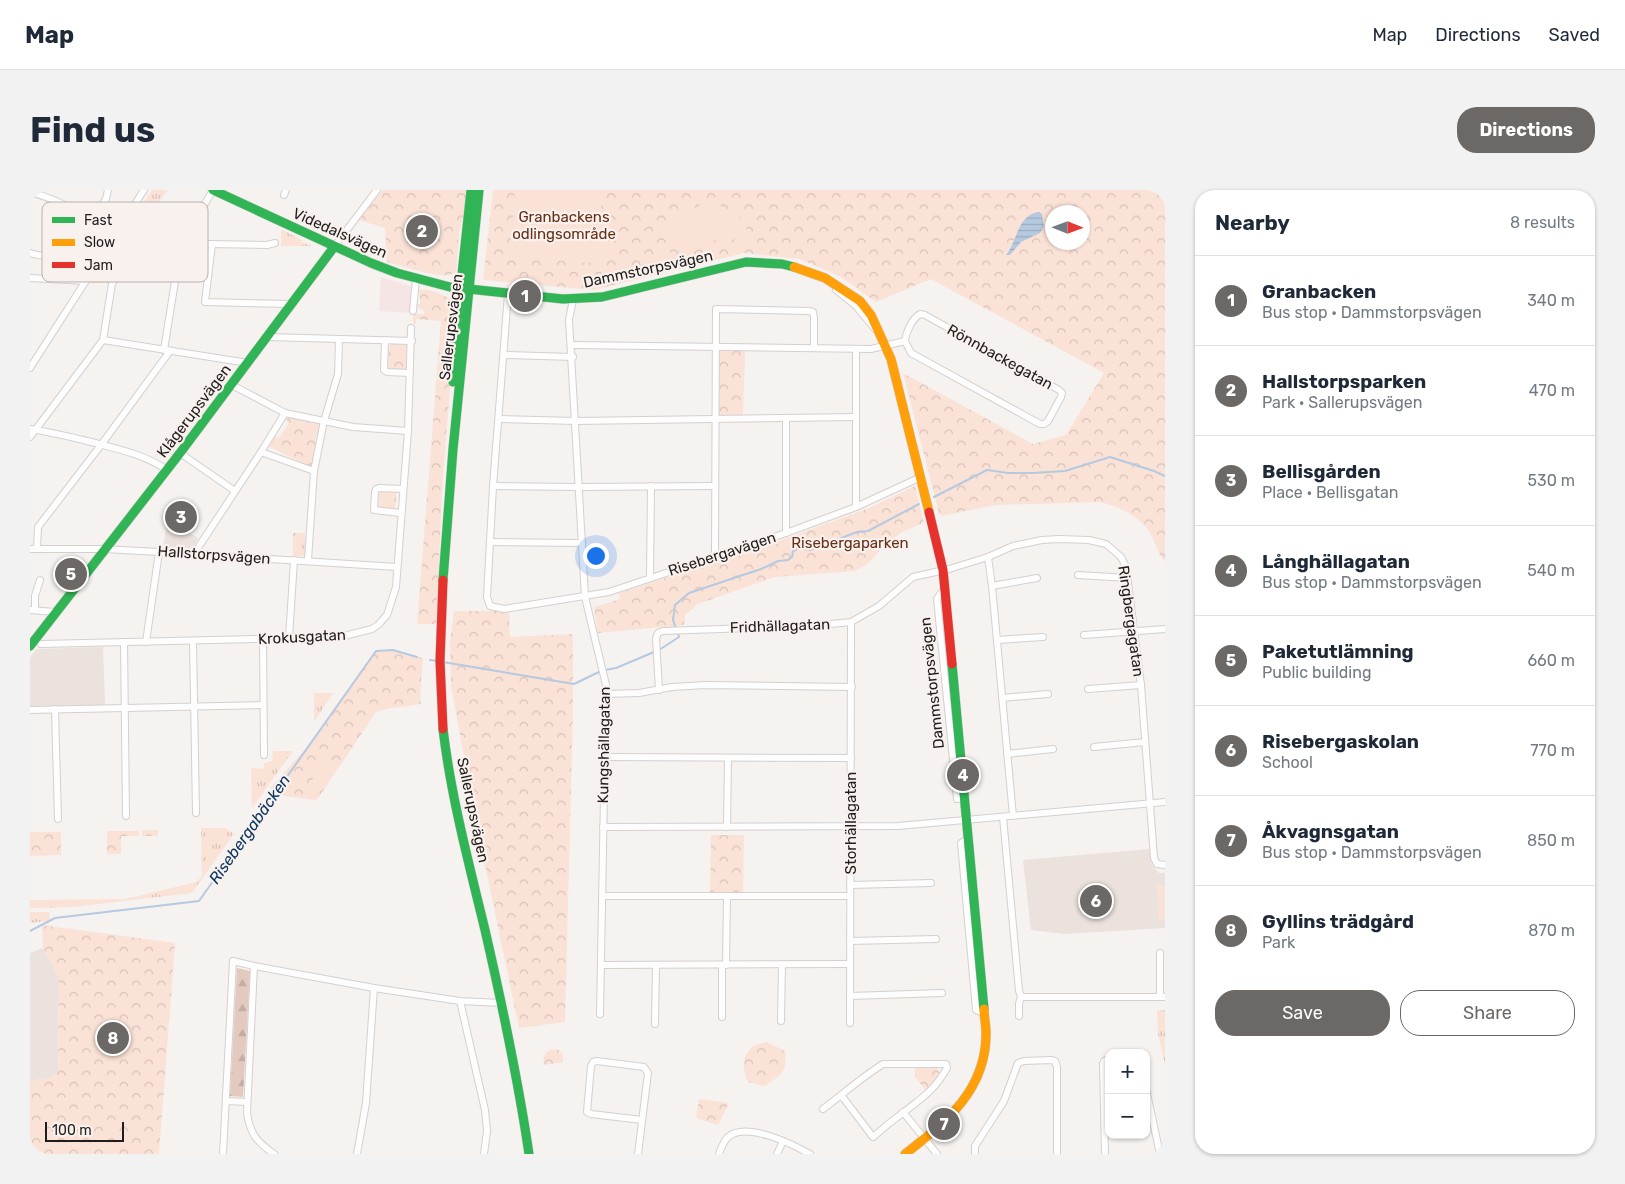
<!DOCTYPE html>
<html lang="en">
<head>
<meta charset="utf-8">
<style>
  body { margin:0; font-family:Rubik,sans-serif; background:#f2f2f3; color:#1f2937 }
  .controls { position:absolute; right:15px; bottom:15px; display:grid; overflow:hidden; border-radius:10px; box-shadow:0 1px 4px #0004 }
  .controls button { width:45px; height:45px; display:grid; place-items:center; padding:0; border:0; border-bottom:1px solid #e0e1e3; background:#fff; color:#1f2937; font:25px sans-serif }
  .compass { position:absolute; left:1015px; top:15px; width:45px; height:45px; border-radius:50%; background:#fff; box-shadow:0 1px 4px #0004; rotate:91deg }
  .scale { position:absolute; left:15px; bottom:12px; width:79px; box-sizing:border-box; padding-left:5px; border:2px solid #201d1c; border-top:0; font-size:14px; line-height:18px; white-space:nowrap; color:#201d1c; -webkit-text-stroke:4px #f8f1ee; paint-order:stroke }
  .you { position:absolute; left:565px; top:365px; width:18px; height:18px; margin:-12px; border:4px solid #fff; border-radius:50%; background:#1a73e8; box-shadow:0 0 0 8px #1a73e833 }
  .badge { display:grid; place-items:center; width:32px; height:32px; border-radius:50%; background:#6b6866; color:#fff; font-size:16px; font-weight:700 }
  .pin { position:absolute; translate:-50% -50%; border:2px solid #fff; box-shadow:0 1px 5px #0006 }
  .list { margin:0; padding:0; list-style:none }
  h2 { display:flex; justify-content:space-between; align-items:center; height:65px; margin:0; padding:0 20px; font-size:21px }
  h2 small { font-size:16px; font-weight:400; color:#747a83 }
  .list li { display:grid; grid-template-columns:32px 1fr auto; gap:15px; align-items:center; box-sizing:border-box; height:90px; padding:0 20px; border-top:1px solid #e0e1e3 }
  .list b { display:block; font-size:19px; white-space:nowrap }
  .list p { margin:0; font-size:16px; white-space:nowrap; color:#747a83 }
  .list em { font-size:16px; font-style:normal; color:#747a83 }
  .actions { display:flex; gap:10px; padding:15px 20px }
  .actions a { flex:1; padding:11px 0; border:1px solid #6b6866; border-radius:20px; text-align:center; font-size:18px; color:#6b6866 }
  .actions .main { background:#6b6866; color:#fff }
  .map { position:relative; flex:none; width:1135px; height:964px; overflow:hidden; border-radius:20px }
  header { display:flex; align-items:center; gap:30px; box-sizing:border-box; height:70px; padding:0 25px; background:#fff; border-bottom:1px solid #e0e1e3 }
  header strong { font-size:24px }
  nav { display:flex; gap:28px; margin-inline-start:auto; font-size:18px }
  .intro { display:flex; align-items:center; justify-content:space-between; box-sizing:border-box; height:120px; padding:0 30px }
  h1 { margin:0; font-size:35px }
  .button { padding:12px 22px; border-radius:20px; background:#6b6866; color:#fff; font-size:18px; font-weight:700 }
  main { display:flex; gap:30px; padding:0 30px }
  aside { flex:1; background:#fff; border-radius:20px; box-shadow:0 1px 4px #0004 }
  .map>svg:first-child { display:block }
  .commercial { fill:#f5e5e4 }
  .built { fill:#ebe1dd }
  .grass { fill:url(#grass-tufts) }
  .forest { fill:url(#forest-firs) }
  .park { fill:url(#park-crowns); fill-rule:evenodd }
  .garden { fill:#fbe2d7 }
  .water { fill:url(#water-rules) }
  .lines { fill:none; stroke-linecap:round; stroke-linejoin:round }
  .stream { stroke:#b5c9e0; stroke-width:2 }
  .street-casing { stroke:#d3d0ce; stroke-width:8 }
  .fast-casing { stroke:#d3d0ce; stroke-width:10 }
  .slow-casing { stroke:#d3d0ce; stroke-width:10 }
  .jam-casing { stroke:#d3d0ce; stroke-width:10 }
  .street { stroke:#fefdfd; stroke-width:6 }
  .fast { stroke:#30b455; stroke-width:9 }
  .slow { stroke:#ff9f0a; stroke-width:9 }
  .jam { stroke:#e5322d; stroke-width:9 }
  .labels { text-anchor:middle; stroke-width:4.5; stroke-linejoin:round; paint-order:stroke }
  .park-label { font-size:15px; fill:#672e16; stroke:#f8f1ee }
  .street-label { font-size:15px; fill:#201d1c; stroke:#f8f1ee }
  .water-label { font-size:16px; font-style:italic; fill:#0a3662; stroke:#f8f1ee }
  .key { fill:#f8f1ee; stroke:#b7b1af; stroke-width:1 }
  .key-label { font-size:14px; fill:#201d1c }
</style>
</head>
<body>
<header>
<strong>Map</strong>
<nav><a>Map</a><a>Directions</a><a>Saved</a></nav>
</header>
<div class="intro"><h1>Find us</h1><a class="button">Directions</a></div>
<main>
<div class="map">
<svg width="1135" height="964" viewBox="0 0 1135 964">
  <defs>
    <pattern id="grass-tufts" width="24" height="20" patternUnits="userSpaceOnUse" patternTransform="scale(1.25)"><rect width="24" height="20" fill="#fbe2d7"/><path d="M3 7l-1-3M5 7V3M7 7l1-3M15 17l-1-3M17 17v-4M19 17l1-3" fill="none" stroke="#d7c1b8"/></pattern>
    <pattern id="forest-firs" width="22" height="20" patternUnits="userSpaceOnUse" patternTransform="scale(1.25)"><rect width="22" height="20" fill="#e4c9bf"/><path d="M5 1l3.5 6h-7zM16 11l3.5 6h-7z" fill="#c3aca4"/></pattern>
    <pattern id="park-crowns" width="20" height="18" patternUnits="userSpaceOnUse" patternTransform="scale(1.25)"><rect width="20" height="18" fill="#fbe2d7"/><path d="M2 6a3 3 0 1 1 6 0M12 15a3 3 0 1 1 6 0" fill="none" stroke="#d7c1b8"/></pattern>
    <pattern id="water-rules" width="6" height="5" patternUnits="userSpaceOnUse" patternTransform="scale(1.25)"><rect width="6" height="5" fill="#b5c9e0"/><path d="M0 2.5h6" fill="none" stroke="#9bacc0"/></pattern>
  </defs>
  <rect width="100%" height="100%" fill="#f6f2f0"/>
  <polygon class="commercial" points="351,87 381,96 380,123 349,121"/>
  <g class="built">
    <polygon points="136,337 146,342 150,337 168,348 162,361 133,359"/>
    <polygon points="73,457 75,515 0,516 0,468 6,459"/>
    <polygon points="1119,659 1122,675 1129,683 1135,683 1135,738 1034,744 1001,740 993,670"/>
    <polygon points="13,758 29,787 28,881 23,887 0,891 0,763"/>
  </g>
  <g class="grass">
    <polygon points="122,0 138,0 130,10 98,63 92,60 81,77 86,81 80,93 62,93"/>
    <polygon points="251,39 272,50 272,52 282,56 251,56"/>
    <rect x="263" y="343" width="12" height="23"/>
    <polygon points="284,503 303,503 284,532"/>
    <polygon points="243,561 263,561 222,618 221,578 234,579 234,573 242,571"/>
    <polygon points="171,638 196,638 204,644 162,703 43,717 0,718 0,710 96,709 166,692 172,686"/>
    <polygon points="0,722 19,722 20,731 0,733"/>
    <polygon points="1135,820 1135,875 1128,844 1127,821"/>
  </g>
  <polygon class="forest" points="207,778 220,781 213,907 200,906"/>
  <g class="park">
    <path d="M353,0H439L429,44L426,82C424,83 421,85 419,85C406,87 371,76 357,72L355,38L329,30Z"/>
    <path d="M463,0H1135V372C1128,364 1125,352 1120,343C1110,326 1089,317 1070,312L966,315L911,326L909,323L873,183L1003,254L1036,245L1074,183L901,89L846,112L811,87L769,69L714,63L564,100L453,90ZM1022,22H1052V52H1022Z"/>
    <path d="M389,100C402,98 414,105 425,112L421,148L422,156L421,187L413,285L406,434H387L411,131L386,129V135L383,132V124H394V121L386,116V114H390V104L386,103Z"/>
    <polygon points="362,152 379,154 380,157 376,157 376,177 379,178 378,181 361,181 358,178 359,158"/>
    <polygon points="689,160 715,161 713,226 689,226"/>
    <polygon points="260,226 288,233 290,237 290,246 286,245 284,264 287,264 282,277 262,268 238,256 244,246 249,248 259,233 255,231"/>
    <polygon points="885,296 894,333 872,342 855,355 839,373 825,381 745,387 668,414 655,425 654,435 568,443 564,417 590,409 589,403 746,352 839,318"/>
    <polygon points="352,300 367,301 365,320 349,318 349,304"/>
    <polygon points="424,421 479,421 480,447 543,444 543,521 535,832 489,838 445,627 421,496 420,452"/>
    <polygon points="363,460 393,468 390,506 391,514 357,519 346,522 289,607 286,610 254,606 240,598 280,554 346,461"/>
    <rect x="112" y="640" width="16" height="6"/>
    <polygon points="77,641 109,641 109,646 91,646 91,664 77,664"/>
    <polygon points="0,642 31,642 31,665 0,666"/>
    <polygon points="681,645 714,645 713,706 680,706"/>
    <polygon points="12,735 145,753 129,964 0,964 0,891 23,887 28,881 29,787 13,758"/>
    <path d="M737,852L755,861C757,883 752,885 734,896L718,892C712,880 711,864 725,855C728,854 733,853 737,852Z"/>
    <path d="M522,859L529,860L533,865V872L514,875C513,866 513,863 522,859Z"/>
    <polygon points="906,876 910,884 897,902 885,887 885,877"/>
    <polygon points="669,909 699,913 688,935 666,928"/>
  </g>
  <g class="garden">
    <polygon points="485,0 573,0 570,31 580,33 576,74 479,67"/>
    <polygon points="686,6 696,25 705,21 722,48 709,55 704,49 690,57 685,50 657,66 647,46 643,48 636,34"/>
    <polygon points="641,62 646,71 630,80 625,71"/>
    <polygon points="297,569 308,577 291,601 280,593"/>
    <polygon points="1127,696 1135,696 1135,730 1129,731"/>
  </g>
  <path class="water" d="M1009,22L1012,24L1014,37L1010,43L991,52L980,65H976C988,50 987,25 1009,22Z"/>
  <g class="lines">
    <g class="stream">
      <polyline points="904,307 957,280 978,283 1003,283 1035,281 1080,267 1124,281 1135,286"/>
      <polyline points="646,439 643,430 645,415 659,403 731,379 748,371 758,370 762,367 763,361 769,358 780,360 827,342 838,341 889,314"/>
      <polyline points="629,460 649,447 648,443"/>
      <polyline points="400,470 408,471"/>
      <polyline points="413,472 544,494 571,481"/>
      <polyline points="575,480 586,478 624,462"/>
      <polyline points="0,741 25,728 169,711 346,461 363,460 387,467"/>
    </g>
    <defs>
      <g id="street">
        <path d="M0,2C34,11 57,27 86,45"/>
        <polyline points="254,5 256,0"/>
        <polyline points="182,54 175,112 261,114"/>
        <polyline points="304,57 347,0"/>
        <path d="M0,63C12,67 31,67 42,60L76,9L78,0"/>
        <polyline points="0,88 56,91"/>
        <polyline points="806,100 826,116 845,139"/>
        <polyline points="478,104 463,296 457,407 460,416 474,419 579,402 756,343 826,317 891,287"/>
        <polyline points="543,109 539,130 555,407 576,495 570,824"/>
        <polyline points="383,121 386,88"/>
        <polyline points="238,147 382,151"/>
        <polyline points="73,150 218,173"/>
        <polyline points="355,150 354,180 357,182 380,183"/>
        <path d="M542,155L841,159L875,151L881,163L1010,234H1014L1018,231L1031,207L1032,203L1029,200L895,125L890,124C882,129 876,142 875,151"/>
        <polyline points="134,160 151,54 183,0"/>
        <polyline points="474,165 543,167"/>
        <polyline points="0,178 114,0"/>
        <polyline points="202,195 255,223 323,237 378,241"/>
        <polyline points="469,229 546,231 826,227"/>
        <path d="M0,239C20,242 41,247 61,252C87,259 114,264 137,280"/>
        <polyline points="0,247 73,150 82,94 104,58 108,55 113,53 237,55 245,53"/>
        <polyline points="231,262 284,281"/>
        <polyline points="150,263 205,301"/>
        <polyline points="463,296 549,297 685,296"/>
        <polyline points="826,317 826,159"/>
        <polyline points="371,323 344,320 345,302 346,299 349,298 373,299"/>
        <polyline points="756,343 756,228"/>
        <polyline points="460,352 552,353"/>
        <polyline points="7,358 8,337 71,255 140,161"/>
        <polyline points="0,359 74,359 129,362 367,377"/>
        <polyline points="164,364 231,262 255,223"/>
        <polyline points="685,366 686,119 779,121 783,122 784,127 784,158"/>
        <polyline points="958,367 962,396 983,626"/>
        <polyline points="278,370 284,281 294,231 308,184 309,150"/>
        <polyline points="1048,385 1098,388"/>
        <polyline points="620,388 621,296"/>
        <polyline points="962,396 1007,388"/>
        <polyline points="916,403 911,403 907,409 927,609 935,608"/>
        <polyline points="0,420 25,422"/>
        <polyline points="5,420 5,406 10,390"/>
        <polyline points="1054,445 1135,439"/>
        <polyline points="259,448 264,370"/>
        <polyline points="233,449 234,565"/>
        <polyline points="967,450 1013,447"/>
        <polyline points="163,451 166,623"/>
        <polyline points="94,452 96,626"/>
        <polyline points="116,452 129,362"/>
        <polyline points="11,454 310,447 342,439 348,435 357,425 366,397 378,241 381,138"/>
        <polyline points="1058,499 1111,495"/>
        <polyline points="629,500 626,448 628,443 633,441 780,436 821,432 849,416 883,387 919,379 958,367 983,356 1012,350 1029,349 1059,350 1076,354 1091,367 1096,377 1111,495 1124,668 1127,674 1135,675"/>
        <polyline points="576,504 609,503 642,497 675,495 822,497"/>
        <polyline points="972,508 1018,504"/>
        <polyline points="25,519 28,629"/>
        <polyline points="0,520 233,515"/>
        <polyline points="1064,557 1115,552"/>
        <polyline points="977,564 1023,559"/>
        <polyline points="575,567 821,568"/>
        <polyline points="973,627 989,801 991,806 989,814 989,826"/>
        <polyline points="573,637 868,636 1135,612"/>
        <polyline points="697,637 698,568"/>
        <polyline points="939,648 931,653 946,820 955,824"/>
        <polyline points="820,695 901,693"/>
        <polyline points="572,706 820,706"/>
        <polyline points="820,751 906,749"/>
        <polyline points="1130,763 1130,806"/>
        <polyline points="571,775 820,774"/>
        <polyline points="692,775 692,827"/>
        <polyline points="696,775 697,706"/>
        <polyline points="820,806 912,803"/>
        <polyline points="991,806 994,807 1135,807"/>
        <polyline points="430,811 455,920 457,941 454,964"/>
        <polyline points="751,831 752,775"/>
        <polyline points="820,833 821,432"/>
        <polyline points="625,834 626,775"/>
        <polyline points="1116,899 1130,964"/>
        <polyline points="196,911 217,912"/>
        <path d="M793,919C813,904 832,887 853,874H916L917,878C904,901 893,907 874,922C863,930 853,938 843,947L811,905"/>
        <polyline points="873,922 907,964"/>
        <polyline points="193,964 203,771 224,776"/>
        <path d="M244,964C227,952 220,944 217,923L224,776L344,798L430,811L471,813"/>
        <polyline points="327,964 336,913 344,798"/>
        <polyline points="608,964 618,883 614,877 567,871 563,872 561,876 557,922 561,924 612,930"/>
        <path d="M689,964C691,959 694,950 698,947C716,931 762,954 780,964"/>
        <polyline points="747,964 753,951"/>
        <polyline points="945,964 945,956 974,911 988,873 994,871 1021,870 1025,871 1027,877 1027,964"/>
        <polyline points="1075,964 1073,874 1074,871 1079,869"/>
      </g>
      <g id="fast">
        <polyline points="183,0 341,73 367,83 420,97 533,109 572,107 716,72 752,74 764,77"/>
        <polyline points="423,192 426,140 441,0"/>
        <polyline points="413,390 423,259 449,0"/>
        <polyline points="0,456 150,263 304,57"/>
        <polyline points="922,474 954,819"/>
        <path d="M413,539C421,607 439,674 455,740C472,814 488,889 499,964"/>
      </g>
      <g id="slow">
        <polyline points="764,77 795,88 830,111 841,125 861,169 899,322"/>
        <path d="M875,964C916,932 957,900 956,842C956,835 954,827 954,819"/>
      </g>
      <g id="jam">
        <polyline points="899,322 913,380 922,474"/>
        <polyline points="413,539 410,471 413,390"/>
      </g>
    </defs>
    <use href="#street" class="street-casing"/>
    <use href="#fast" class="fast-casing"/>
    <use href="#slow" class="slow-casing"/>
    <use href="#jam" class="jam-casing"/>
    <use href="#street" class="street"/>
    <use href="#fast" class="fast"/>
    <use href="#slow" class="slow"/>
    <use href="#jam" class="jam"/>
  </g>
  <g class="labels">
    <g class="park-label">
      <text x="534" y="32">Granbackens<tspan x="534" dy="17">odlingsområde</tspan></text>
      <text x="820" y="358">Risebergaparken</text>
    </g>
    <g class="street-label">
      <text transform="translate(310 43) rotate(24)" y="5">Videdalsvägen</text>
      <text transform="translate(618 79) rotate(-12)" y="5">Dammstorpsvägen</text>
      <text transform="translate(421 137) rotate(-83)" y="5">Sallerupsvägen</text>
      <text transform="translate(970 167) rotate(29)" y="5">Rönnbackegatan</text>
      <text transform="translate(164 221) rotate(-53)" y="5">Klågerupsvägen</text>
      <text transform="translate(692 364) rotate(-18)" y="5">Risebergavägen</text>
      <text transform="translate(184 365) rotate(4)" y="5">Hallstorpsvägen</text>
      <text transform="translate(1101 431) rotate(82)" y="5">Ringbergagatan</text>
      <text transform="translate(750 436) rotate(-2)" y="5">Fridhällagatan</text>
      <text transform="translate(272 447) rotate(-3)" y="5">Krokusgatan</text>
      <text transform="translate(902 493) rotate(-96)" y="5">Dammstorpsvägen</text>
      <text transform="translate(574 555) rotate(-89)" y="5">Kungshällagatan</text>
      <text transform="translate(443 620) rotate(78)" y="5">Sallerupsvägen</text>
      <text transform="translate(821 633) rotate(-90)" y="5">Storhällagatan</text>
    </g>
    <g class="water-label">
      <text transform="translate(219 639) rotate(-55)" y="6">Risebergabäcken</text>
    </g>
  </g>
  <rect x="12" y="12" width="166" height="80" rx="8" class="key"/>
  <rect x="22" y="27" width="23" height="6" fill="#30b455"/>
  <rect x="22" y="49" width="23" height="7" fill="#ff9f0a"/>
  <rect x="22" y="72" width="23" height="6" fill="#e5322d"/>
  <g class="key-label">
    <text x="54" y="35">Fast</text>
    <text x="54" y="57">Slow</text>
    <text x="54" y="80">Jam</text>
  </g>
</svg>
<div class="controls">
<button>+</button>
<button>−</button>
</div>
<svg class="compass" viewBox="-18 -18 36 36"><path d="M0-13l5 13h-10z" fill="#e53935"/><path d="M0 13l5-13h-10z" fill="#747a83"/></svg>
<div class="scale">100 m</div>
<div class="you"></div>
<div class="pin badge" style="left:495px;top:106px">1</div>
<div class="pin badge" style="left:392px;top:41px">2</div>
<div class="pin badge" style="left:151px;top:327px">3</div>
<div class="pin badge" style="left:933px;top:585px">4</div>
<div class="pin badge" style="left:41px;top:384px">5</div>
<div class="pin badge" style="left:1066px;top:711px">6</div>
<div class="pin badge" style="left:914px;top:934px">7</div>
<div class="pin badge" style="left:83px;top:848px">8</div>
</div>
<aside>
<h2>Nearby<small>8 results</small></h2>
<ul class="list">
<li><span class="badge">1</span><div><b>Granbacken</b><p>Bus stop · Dammstorpsvägen</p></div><em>340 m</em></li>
<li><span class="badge">2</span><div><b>Hallstorpsparken</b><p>Park · Sallerupsvägen</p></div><em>470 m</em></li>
<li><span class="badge">3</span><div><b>Bellisgården</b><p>Place · Bellisgatan</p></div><em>530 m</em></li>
<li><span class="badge">4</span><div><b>Långhällagatan</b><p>Bus stop · Dammstorpsvägen</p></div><em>540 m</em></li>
<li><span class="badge">5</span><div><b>Paketutlämning</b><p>Public building</p></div><em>660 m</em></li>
<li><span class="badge">6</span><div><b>Risebergaskolan</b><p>School</p></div><em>770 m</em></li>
<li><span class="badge">7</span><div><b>Åkvagnsgatan</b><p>Bus stop · Dammstorpsvägen</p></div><em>850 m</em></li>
<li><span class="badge">8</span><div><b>Gyllins trädgård</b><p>Park</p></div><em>870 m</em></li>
</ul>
<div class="actions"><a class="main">Save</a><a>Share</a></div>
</aside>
</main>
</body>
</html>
